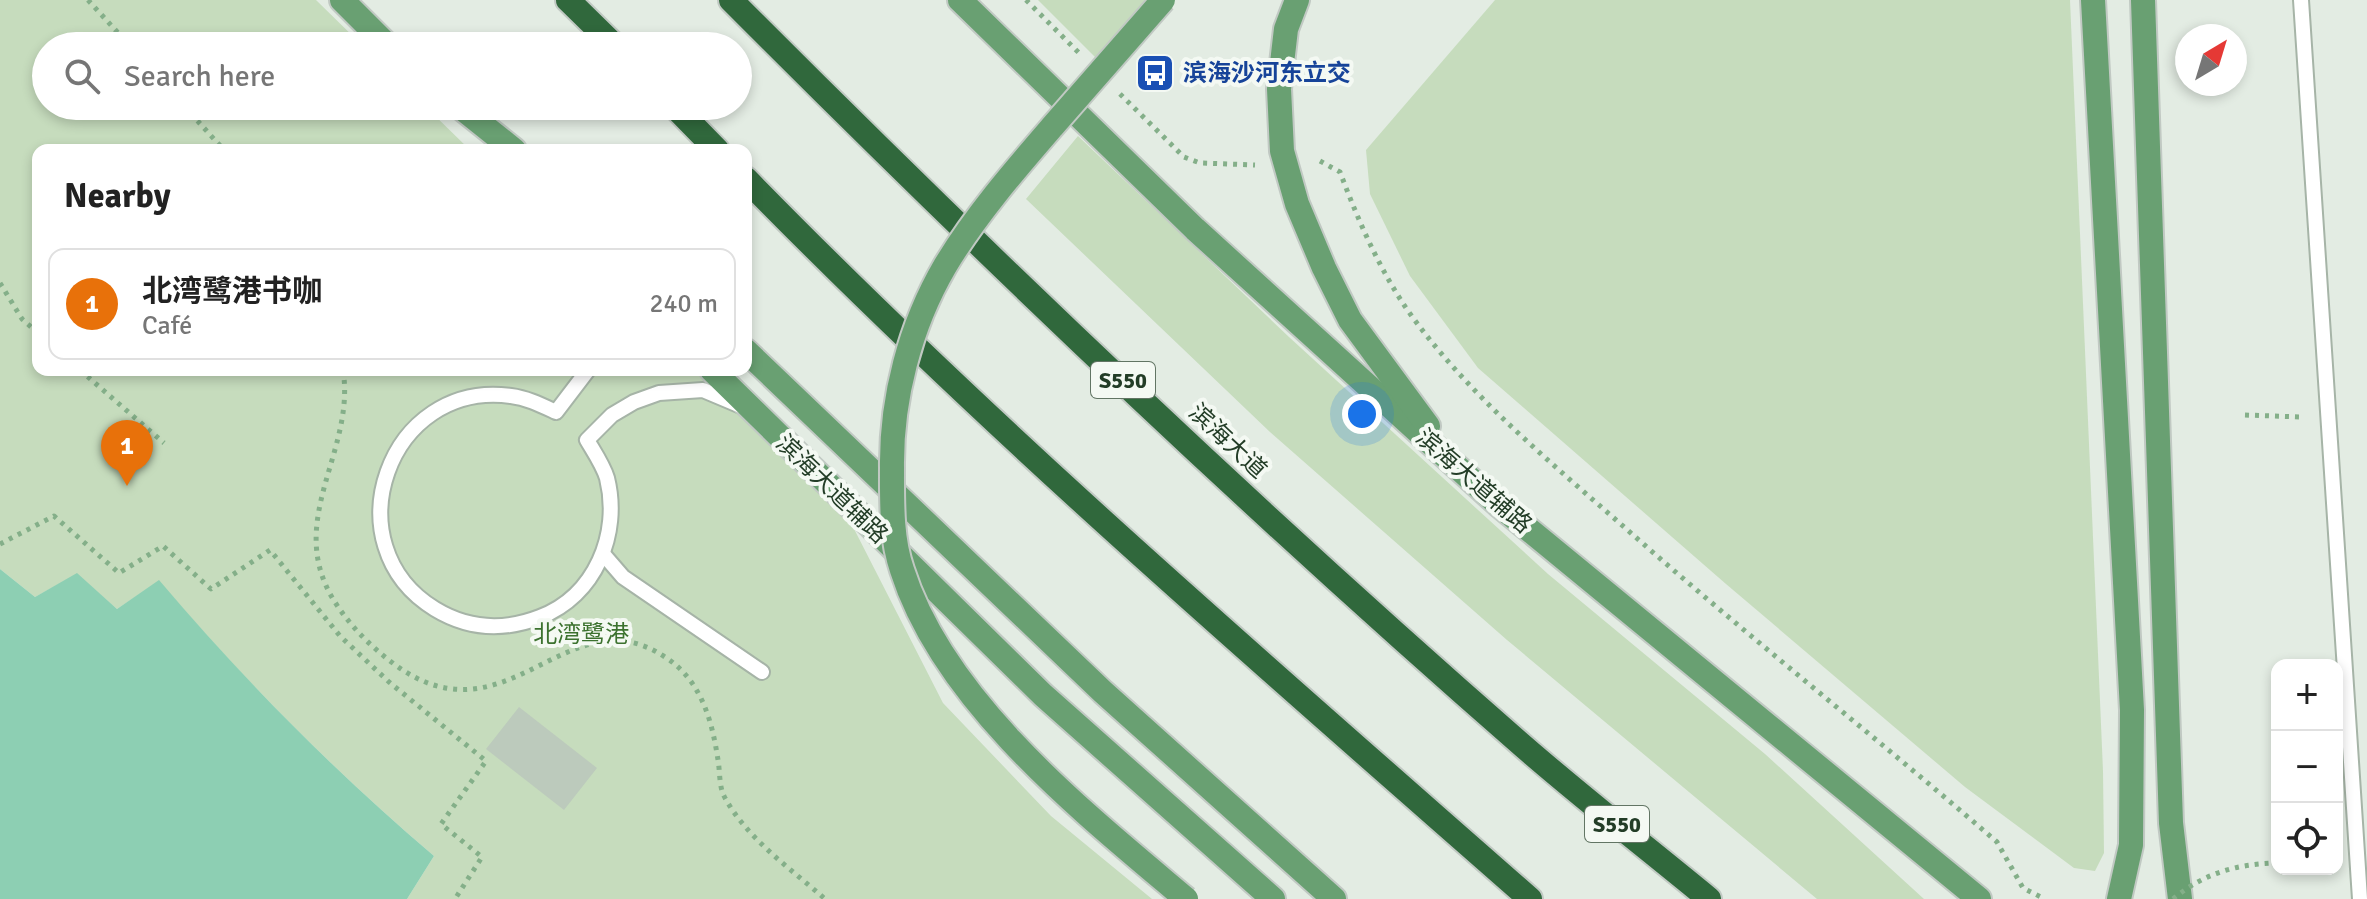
<!DOCTYPE html>
<html lang="en">
<head>
<meta charset="utf-8">
<style>
  body { margin:0; font-family:Signika,"Noto Sans SC",sans-serif; background:#f2f2f2; color:#222 }
  .controls { position:absolute; right:24px; bottom:24px; display:grid; overflow:hidden; border-radius:16px; box-shadow:0 4px 12px #0003 }
  .controls button { width:72px; height:72px; display:grid; place-items:center; padding:0; border:0; border-bottom:2px solid #e0e0e0; background:#fff; color:#222; font:40px sans-serif }
  .compass { position:absolute; left:2175px; top:24px; width:72px; height:72px; border-radius:50%; background:#fff; box-shadow:0 4px 12px #0003; rotate:38deg }
  .you { position:absolute; left:1362px; top:414px; width:28px; height:28px; margin:-20px; border:6px solid #fff; border-radius:50%; background:#1a73e8; box-shadow:0 0 0 12px #1a73e833 }
  .badge { display:grid; place-items:center; width:52px; height:52px; border-radius:50%; background:#7c3aed; color:#fff; font-size:26px; font-weight:700 }
  .pin { position:absolute; translate:-50% -66px; filter:drop-shadow(0 2px 4px #0008) }
  .pin::after { content:''; position:absolute; top:42px; width:28px; height:24px; background:inherit; clip-path:polygon(0 0,100% 0,50% 100%) }
  .list { margin:0; padding:0; list-style:none }
  h2 { display:flex; justify-content:space-between; align-items:center; height:104px; margin:0; padding:0 32px; font-size:34px }
  h2 small { font-size:26px; font-weight:400; color:#767676 }
  .list li { display:grid; grid-template-columns:52px 1fr auto; gap:24px; align-items:center; box-sizing:border-box; height:112px; margin:0 16px 16px; padding:0 16px; border:2px solid #e0e0e0; border-radius:16px }
  .list b { display:block; font-size:30px; white-space:nowrap }
  .list p { margin:0; font-size:26px; white-space:nowrap; color:#767676 }
  .list em { font-size:26px; font-style:normal; color:#767676 }
  .icon { flex:none; width:44px; height:44px; fill:none; stroke:currentColor; stroke-width:2; stroke-linecap:round; stroke-linejoin:round }
  .map { position:relative; flex:none; width:2367px; height:899px; overflow:hidden }
  .search { position:absolute; background:#fff; box-shadow:0 4px 12px #0003; left:32px; top:32px; width:720px; height:88px; display:flex; align-items:center; gap:20px; box-sizing:border-box; padding:0 28px; border-radius:44px; color:#767676; font-size:30px }
  .panel { position:absolute; background:#fff; box-shadow:0 4px 12px #0003; left:32px; top:144px; width:720px; height:232px; border-radius:16px }
  .map>svg:first-child { display:block }
  .green { fill:#c6dcbd }
  .water { fill:#8dcfb3 }
  .building { fill:#bccabc }
  .lines { fill:none; stroke-linecap:round; stroke-linejoin:round }
  .lane-casing { stroke:#a6b4a7; stroke-width:18 }
  .primary-casing { stroke:#c1c9c3; stroke-width:28 }
  .highway-casing { stroke:#c1c9c3; stroke-width:28 }
  .path { stroke:#84af89; stroke-width:5; stroke-dasharray:4 6; stroke-linecap:butt }
  .lane { stroke:#fff; stroke-width:14 }
  .primary { stroke:#69a072; stroke-width:24 }
  .highway { stroke:#30683c; stroke-width:24 }
  .primary-bridge-casing { stroke:#c1c9c3; stroke-width:28; stroke-linecap:butt }
  .path-bridge { stroke:#84af89; stroke-width:5; stroke-dasharray:4 6; stroke-linecap:butt }
  .primary-bridge { stroke:#69a072; stroke-width:24 }
  .labels { text-anchor:middle; stroke-width:8; stroke-linejoin:round; paint-order:stroke }
  .shield { fill:#f4f9f3; stroke:#627564; stroke-width:2 }
  .shield-label { font-size:22px; font-weight:bold; fill:#233d27 }
  .transit-label { font-size:24px; font-weight:bold; fill:#164399; stroke:#f4f9f3; text-anchor:start }
  .street-label { font-size:24px; fill:#233d27; stroke:#f4f9f3 }
  .park-label { font-size:24px; fill:#3c722f; stroke:#f4f9f3 }
</style>
</head>
<body>
<div class="map">
<svg width="2367" height="899" viewBox="0 0 2367 899">
  <rect width="100%" height="100%" fill="#e3ece3"/>
  <g class="green">
    <path d="M0,0H316L363,46H46V106H425L470,150H38V370H695L851,523L943,703L1051,816L1152,899H407L434,856C332,769 246,682 159,581L117,609L77,574L35,597L0,569Z"/>
    <polygon points="1038,0 1150,0 1097,59"/>
    <polygon points="1495,0 2070,0 2103,771 2104,853 2095,871 2074,868 1965,787 1726,584 1478,368 1410,276 1370,194 1366,150"/>
    <polygon points="1078,136 1289,337 1548,574 1765,754 1924,899 1817,899 1507,640 1270,432 1026,199"/>
  </g>
  <path class="water" d="M0,569L35,597L77,573L117,609L159,580C246,682 332,769 434,856L407,899H0Z"/>
  <polygon class="building" points="519,707 597,768 564,810 486,749"/>
  <g class="lines">
    <defs>
      <g id="lane">
        <polyline points="2301,0 2360,899"/>
        <path d="M588,370L556,412C541,405 527,398 511,396C388,379 330,545 435,609C468,629 504,631 540,617C595,596 621,534 607,478C603,465 594,452 587,440L612,415L634,402L659,393L703,390L741,406"/>
        <polyline points="604,555 623,577 762,672"/>
      </g>
      <g id="primary">
        <polyline points="342,0 388,46"/>
        <polyline points="960,0 1195,229 1499,505 1979,899"/>
        <polyline points="1297,0 1286,29 1279,89 1282,151 1297,204 1324,268 1350,320 1428,426"/>
        <polyline points="2093,0 2132,710 2131,845 2119,899"/>
        <polyline points="2143,0 2171,823 2180,899"/>
        <polyline points="459,106 514,150"/>
        <polyline points="746,351 1103,692 1334,899"/>
        <polyline points="712,370 1043,695 1273,899"/>
      </g>
      <g id="highway">
        <polyline points="568,0 615,46"/>
        <path d="M731,0C987,257 1250,508 1523,746C1584,799 1647,848 1709,899"/>
        <polyline points="674,106 717,150"/>
        <path d="M746,179C994,433 1264,665 1530,899"/>
      </g>
    </defs>
    <use href="#lane" class="lane-casing"/>
    <use href="#primary" class="primary-casing"/>
    <use href="#highway" class="highway-casing"/>
    <g class="path">
      <polyline points="88,0 130,46"/>
      <polyline points="1026,0 1079,53"/>
      <polyline points="1120,94 1184,157 1200,163 1255,165"/>
      <polyline points="184,106 224,150"/>
      <path d="M1320,161L1340,172C1358,220 1378,266 1406,308C1467,395 1553,464 1632,534C1751,639 1877,738 1997,842L2023,888L2045,899"/>
      <polyline points="0,283 22,319 38,333"/>
      <polyline points="80,370 164,443"/>
      <path d="M343,370C356,451 285,519 333,599C349,625 370,646 394,664C507,748 567,592 665,657C701,680 712,720 718,760C720,771 719,786 724,796C746,838 790,868 825,899"/>
      <polyline points="2245,415 2302,417 2302,419"/>
      <polyline points="0,544 54,516 119,573 163,546 211,589 270,550 340,636 389,682 486,761 441,824 482,857 455,899"/>
    </g>
    <use href="#lane" class="lane"/>
    <use href="#primary" class="primary"/>
    <use href="#highway" class="highway"/>
    <defs>
      <path id="primary-bridge" d="M1163,0C1126,42 1089,85 1052,127C1014,171 975,216 945,266C910,326 891,399 892,468C892,501 891,538 902,570C944,702 1083,812 1186,899"/>
    </defs>
    <use href="#primary-bridge" class="primary-bridge-casing"/>
    <path class="path-bridge" d="M2173,899C2204,873 2237,864 2277,863"/>
    <use href="#primary-bridge" class="primary-bridge"/>
  </g>
  <defs>
    <symbol id="bus-square" viewBox="-11 -11 22 22"><rect x="-9" y="-9" width="18" height="18" rx="4" fill="#1a4fb4" stroke="#f4f9f3"/><path d="M-5-6H5V4H4V6H2V4H-2V6H-4V4H-5ZM-3.5-4V0h7V-4ZM-3.5 1.2v1.5H-2V1.2ZM2 1.2v1.5H3.5V1.2Z" fill="#fff"/></symbol>
  </defs>
  <g fill-rule="evenodd">
    <use href="#bus-square" x="1133" y="51" width="44" height="44"/>
  </g>
  <g class="labels">
    <g class="shield">
      <rect x="1091" y="362" width="64" height="36" rx="6"/>
      <rect x="1585" y="806" width="64" height="36" rx="6"/>
    </g>
    <g class="shield-label">
      <text x="1123" y="388">S550</text>
      <text x="1617" y="832">S550</text>
    </g>
    <g class="transit-label">
      <text x="1183" y="81">滨海沙河东立交</text>
    </g>
    <g class="street-label">
      <text transform="translate(1228 441) rotate(43)" y="8">滨海大道</text>
      <text transform="translate(1474 481) rotate(41)" y="8">滨海大道辅路</text>
      <text transform="translate(832 489) rotate(44)" y="8">滨海大道辅路</text>
    </g>
    <g class="park-label">
      <text x="581" y="642">北湾鹭港</text>
    </g>
  </g>
</svg>
<div class="controls">
<button>+</button>
<button>−</button>
<button><svg class="icon" aria-label="locate" viewBox="0 0 24 24"><circle cx="12" cy="12" r="6"/><path d="M12 2v4M12 18v4M2 12h4M18 12h4"/></svg></button>
</div>
<svg class="compass" viewBox="-18 -18 36 36"><path d="M0-13l5 13h-10z" fill="#e53935"/><path d="M0 13l5-13h-10z" fill="#767676"/></svg>
<div class="you"></div>
<div class="pin badge" style="left:127px;top:486px;background:#e8710a">1</div>
<div class="search"><svg class="icon" aria-label="search" viewBox="0 0 24 24"><circle cx="10" cy="10" r="6"/><path d="M15 15l6 6"/></svg>Search here</div>
<section class="panel">
<h2>Nearby<small></small></h2>
<ul class="list">
<li><span class="badge" style="background:#e8710a">1</span><div><b>北湾鹭港书咖</b><p>Café</p></div><em>240 m</em></li>
</ul>
</section>
</div>
</body>
</html>
